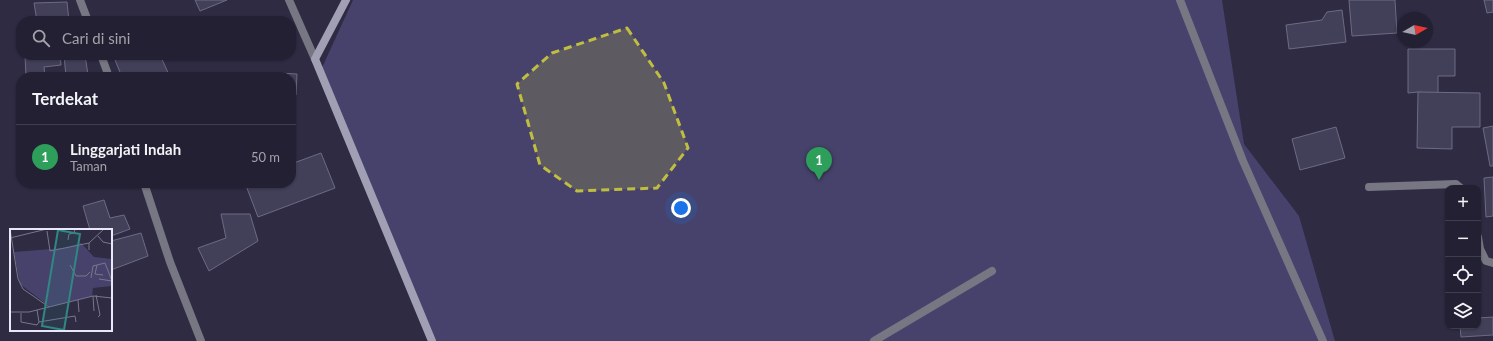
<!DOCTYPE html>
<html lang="id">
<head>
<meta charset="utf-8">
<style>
  body { margin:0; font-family:Lato,sans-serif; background:#2e2d3e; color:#f1f3f6 }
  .controls { position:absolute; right:12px; bottom:12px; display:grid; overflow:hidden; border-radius:8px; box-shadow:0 1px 3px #0004 }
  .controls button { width:36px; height:36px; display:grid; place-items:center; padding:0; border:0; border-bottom:1px solid #3f3e4d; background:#222032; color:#f1f3f6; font:20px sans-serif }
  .compass { position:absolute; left:1397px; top:12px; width:36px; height:36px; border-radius:50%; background:#222032; box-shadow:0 1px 3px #0004; rotate:81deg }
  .you { position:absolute; left:681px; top:208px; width:14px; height:14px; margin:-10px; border:3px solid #fff; border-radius:50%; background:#1a73e8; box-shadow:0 0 0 6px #1a73e833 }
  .badge { display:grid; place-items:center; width:26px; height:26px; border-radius:50%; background:#b45309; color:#fff; font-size:13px; font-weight:700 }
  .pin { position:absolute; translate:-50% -33px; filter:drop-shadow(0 1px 2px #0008) }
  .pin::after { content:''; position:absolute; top:21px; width:14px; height:12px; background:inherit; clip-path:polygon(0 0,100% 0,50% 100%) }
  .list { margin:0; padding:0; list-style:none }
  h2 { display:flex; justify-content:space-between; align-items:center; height:52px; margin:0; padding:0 16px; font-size:17px }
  h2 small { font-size:13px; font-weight:400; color:#a2a3ac }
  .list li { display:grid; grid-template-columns:26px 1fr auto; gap:12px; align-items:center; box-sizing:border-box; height:64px; padding:0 16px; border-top:1px solid #3f3e4d }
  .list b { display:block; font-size:15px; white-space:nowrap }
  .list p { margin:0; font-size:13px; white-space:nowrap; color:#a2a3ac }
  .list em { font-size:13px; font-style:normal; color:#a2a3ac }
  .icon { flex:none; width:22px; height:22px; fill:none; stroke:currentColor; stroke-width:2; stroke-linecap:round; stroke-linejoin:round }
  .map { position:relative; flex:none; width:1493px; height:341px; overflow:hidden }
  .search { position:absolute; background:#222032; box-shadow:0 1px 3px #0004; left:16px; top:16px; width:280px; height:44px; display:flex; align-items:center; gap:10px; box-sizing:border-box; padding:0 14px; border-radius:16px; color:#a2a3ac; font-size:15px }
  .panel { position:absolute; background:#222032; box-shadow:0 1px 3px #0004; left:16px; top:72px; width:280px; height:116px; border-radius:16px }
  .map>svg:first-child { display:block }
  .green { fill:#47426b }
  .building { fill:#424059; stroke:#6c6a86 }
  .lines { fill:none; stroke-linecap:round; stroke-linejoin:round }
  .street { stroke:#777783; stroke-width:8 }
  .secondary { stroke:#a19fb4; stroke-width:8 }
  .marked { fill:#bfbe41; fill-opacity:0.2; stroke:#bfbe41; stroke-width:3; stroke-dasharray:8 5; stroke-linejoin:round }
  .inset-road { fill:none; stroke:#79778b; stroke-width:1 }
  .view { fill:#308783; fill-opacity:0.15; stroke:#308783; stroke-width:2 }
  .inset-edge { fill:none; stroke:#e9e8f8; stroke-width:2 }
</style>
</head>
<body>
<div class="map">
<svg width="1493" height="341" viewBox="0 0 1493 341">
  <rect width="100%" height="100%" fill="#2e2b43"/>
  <polygon class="green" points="353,0 1222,0 1244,144 1299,216 1335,341 436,341 320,72"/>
  <g class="building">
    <polygon points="195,0 227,0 200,11"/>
    <polygon points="1349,0 1395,0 1397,33 1352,36"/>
    <polygon points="1484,0 1493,0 1493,12 1487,13"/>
    <polygon points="67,2 69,21 37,21 34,3"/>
    <polygon points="1342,10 1346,42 1289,49 1286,25 1322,20 1327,12"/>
    <polygon points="1408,49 1455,49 1455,76 1438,76 1438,94 1418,92 1408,93"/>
    <polygon points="25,55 60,55 61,65 44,67 45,77 26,77"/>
    <polygon points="64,55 85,55 88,75 66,77"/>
    <polygon points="125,55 160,55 170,77 122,77 115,60"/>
    <polygon points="278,73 297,74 296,95 291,95 291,77 278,77"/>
    <polygon points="1418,92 1480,93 1480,127 1452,127 1452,149 1417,148"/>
    <polygon points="1493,126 1493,166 1490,166 1483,128"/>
    <polygon points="1336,127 1345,158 1300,170 1292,139"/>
    <polygon points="321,153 335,188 258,217 245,183 291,183 291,164"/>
    <polygon points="1493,177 1493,216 1486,217 1484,178"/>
    <polygon points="104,200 110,218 124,215 130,229 111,236 111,230 90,230 83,206"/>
    <polygon points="221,214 250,214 258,241 209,271 198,248 226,238"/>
    <polygon points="141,233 148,256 111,270 111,241"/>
    <polygon points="1493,317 1493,335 1461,337 1460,326 1478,326 1478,318"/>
  </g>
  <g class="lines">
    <g class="street">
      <polyline points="80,0 88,21"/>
      <polyline points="289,0 315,59"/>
      <polyline points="1180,0 1243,161 1323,341"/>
      <polyline points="101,55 109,77"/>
      <polyline points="144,183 170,262 201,341"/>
      <polyline points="1369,187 1456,184 1461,188"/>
      <polyline points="1478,237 1480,249 1486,261 1493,263"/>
      <polyline points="874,341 992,271"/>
    </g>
    <polyline class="secondary" points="346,0 315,59 432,341"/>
  </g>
  <path class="marked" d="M627,28L664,83L688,148L657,188L577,191L540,165L517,84L552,53Z"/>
  <g transform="translate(10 229)">
    <rect width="102" height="102" fill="#2e2b43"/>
    <path d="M71,14L84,28L102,30V57L83,59L82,67L40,78L10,55L4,23L54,19Z" fill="#47426b"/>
    <path class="inset-road" d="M0,0L8,50L13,60L39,78L83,67L102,69M37,2L40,22L79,14M88,7L93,13L102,15M0,9L37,0M58,11L59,5L64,4L65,0M79,21V14L94,0M60,36L66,47H76L80,43M87,36L85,45L93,46M81,49L83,37L95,34L102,52M89,50L102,52M86,66L90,86L88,88M83,67L84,82M68,71L69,83M27,81L29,93L65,87L66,93M0,83H19L39,78M11,84V93L27,96L29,93"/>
    <path class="view" d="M48,1L70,5L54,101L32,97Z"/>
    <rect width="102" height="102" class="inset-edge"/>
  </g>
</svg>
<div class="controls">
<button>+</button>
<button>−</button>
<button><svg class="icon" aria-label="locate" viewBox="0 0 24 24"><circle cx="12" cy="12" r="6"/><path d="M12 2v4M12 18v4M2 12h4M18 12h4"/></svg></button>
<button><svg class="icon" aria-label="layers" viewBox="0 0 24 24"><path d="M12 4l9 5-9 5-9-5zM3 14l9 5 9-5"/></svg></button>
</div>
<svg class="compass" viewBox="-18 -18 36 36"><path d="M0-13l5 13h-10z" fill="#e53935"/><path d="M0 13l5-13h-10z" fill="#a2a3ac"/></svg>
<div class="you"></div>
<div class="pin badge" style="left:819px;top:180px;background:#2e9e5b">1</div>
<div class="search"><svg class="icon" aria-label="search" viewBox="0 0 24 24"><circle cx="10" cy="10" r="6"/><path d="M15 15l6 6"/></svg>Cari di sini</div>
<section class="panel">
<h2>Terdekat<small></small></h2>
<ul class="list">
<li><span class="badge" style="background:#2e9e5b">1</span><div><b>Linggarjati Indah</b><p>Taman</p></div><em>50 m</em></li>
</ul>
</section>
</div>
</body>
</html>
